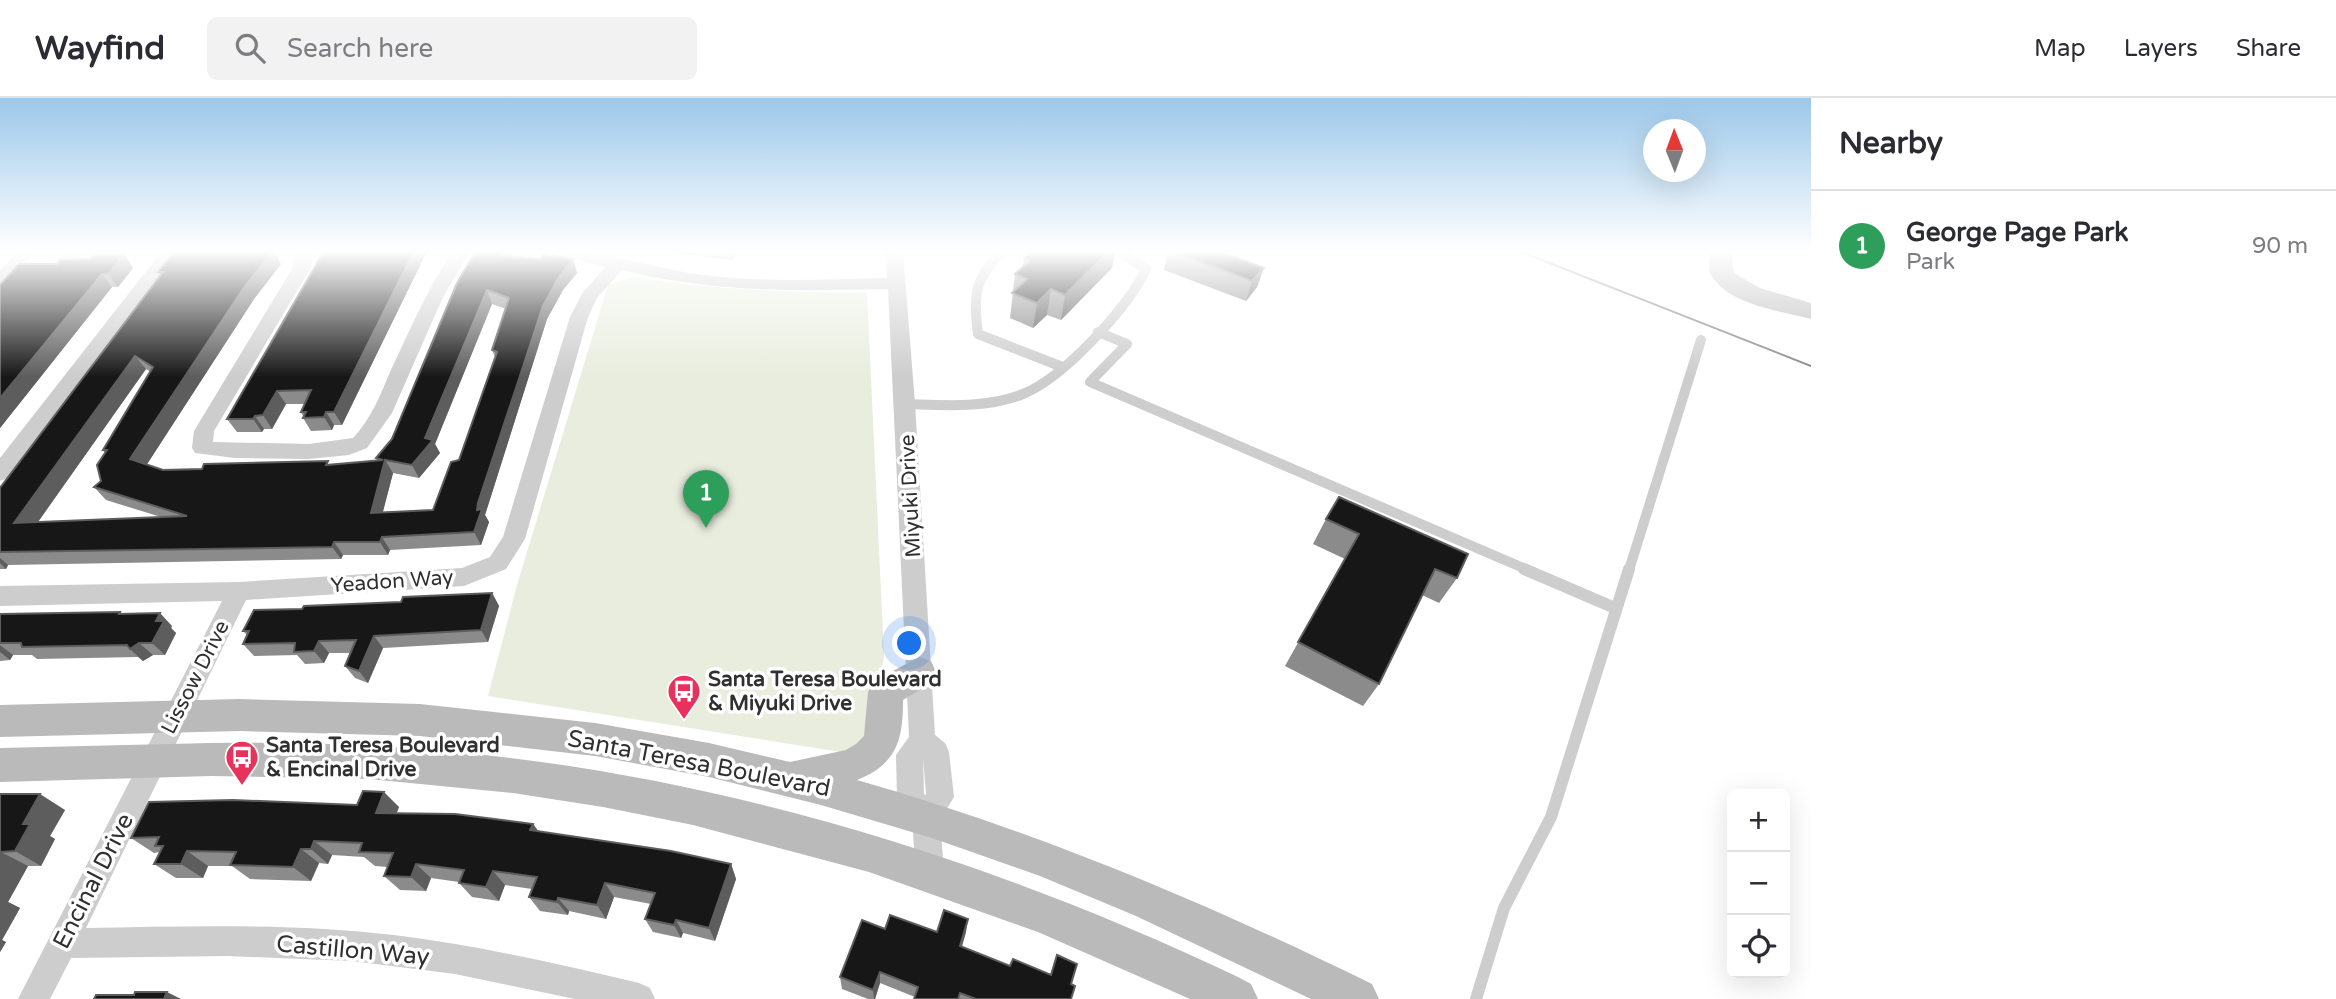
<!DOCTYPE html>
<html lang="en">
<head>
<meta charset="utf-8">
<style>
  body { margin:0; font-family:"Varela Round",sans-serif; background:#f2f2f3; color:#2b2b33 }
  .controls { position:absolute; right:21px; bottom:21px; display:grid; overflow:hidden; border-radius:10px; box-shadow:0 7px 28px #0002 }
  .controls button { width:63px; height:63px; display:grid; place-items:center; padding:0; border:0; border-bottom:2px solid #e1e1e2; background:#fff; color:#2b2b33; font:35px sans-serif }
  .compass { position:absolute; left:1643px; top:21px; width:63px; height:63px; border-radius:50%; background:#fff; box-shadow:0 7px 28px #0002; rotate:359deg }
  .you { position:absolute; left:910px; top:546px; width:24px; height:24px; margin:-18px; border:5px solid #fff; border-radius:50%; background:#1a73e8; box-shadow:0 0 0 10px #1a73e833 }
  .badge { display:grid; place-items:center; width:46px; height:46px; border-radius:50%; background:#111827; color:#fff; font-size:23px; font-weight:700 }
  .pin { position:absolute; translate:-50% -58px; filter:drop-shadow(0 2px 4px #0008) }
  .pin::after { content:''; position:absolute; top:37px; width:24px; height:21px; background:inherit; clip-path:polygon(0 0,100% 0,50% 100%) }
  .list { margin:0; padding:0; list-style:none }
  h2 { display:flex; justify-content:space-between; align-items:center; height:91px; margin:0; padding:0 28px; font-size:30px }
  h2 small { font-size:23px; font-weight:400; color:#7c7c81 }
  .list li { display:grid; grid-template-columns:46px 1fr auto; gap:21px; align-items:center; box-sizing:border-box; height:112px; padding:0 28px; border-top:2px solid #e1e1e2 }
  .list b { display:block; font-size:26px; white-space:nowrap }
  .list p { margin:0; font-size:23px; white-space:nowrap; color:#7c7c81 }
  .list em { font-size:23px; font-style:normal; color:#7c7c81 }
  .icon { flex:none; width:38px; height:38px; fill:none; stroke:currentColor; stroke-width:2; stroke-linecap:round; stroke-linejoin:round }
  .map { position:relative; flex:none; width:1811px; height:901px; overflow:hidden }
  header { display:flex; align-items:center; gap:42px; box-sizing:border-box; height:98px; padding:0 35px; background:#fff; border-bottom:2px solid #e1e1e2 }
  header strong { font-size:33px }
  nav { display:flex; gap:38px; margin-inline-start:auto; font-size:24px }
  .search { width:490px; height:63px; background:#f2f2f3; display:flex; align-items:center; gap:18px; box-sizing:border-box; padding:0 24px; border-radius:10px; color:#7c7c81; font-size:26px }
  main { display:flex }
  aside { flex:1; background:#fff }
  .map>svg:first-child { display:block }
  .green { fill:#e8edde }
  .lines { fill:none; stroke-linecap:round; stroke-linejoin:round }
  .lane-far1 { stroke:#cdcdcd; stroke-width:10 }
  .lane { stroke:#cdcdcd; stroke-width:12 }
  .street { fill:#cdcdcd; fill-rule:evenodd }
  .secondary { fill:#bababa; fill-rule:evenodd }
  .tram { stroke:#858585; stroke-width:2 }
  .wall { fill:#8b8b8b; fill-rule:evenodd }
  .shaded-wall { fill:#5d5d5d }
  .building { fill:#171717; stroke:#5d5d5d; stroke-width:2; fill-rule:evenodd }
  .labels { text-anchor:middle; stroke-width:7; stroke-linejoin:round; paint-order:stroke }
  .street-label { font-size:21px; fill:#303030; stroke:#fff }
  .poi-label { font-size:21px; font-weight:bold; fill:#303030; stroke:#fff; text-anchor:start }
  .near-street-label { font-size:24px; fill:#303030; stroke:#fff }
</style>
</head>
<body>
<header>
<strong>Wayfind</strong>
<div class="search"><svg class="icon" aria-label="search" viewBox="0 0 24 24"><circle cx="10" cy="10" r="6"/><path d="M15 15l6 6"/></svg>Search here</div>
<nav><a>Map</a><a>Layers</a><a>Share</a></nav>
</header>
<main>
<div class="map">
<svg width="1811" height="901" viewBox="0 0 1811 901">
  <rect width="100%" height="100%" fill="#fff"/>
  <path class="green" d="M634,179C712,192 788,194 867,195L884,558L866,658L488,598L517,487L608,187Z"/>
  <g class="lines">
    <g class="lane-far1">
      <path d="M1003,153C974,180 973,198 978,236L1060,268"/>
      <polyline points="1098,234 1127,246 1090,284 1528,472"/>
      <path d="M905,306C943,307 986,311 1023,296C1063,280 1128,210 1146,171L1119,153"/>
      <polyline points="1629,472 1701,242"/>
    </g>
    <g class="lane">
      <polyline points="1524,471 1615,510"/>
      <polyline points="1476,901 1504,810 1551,719 1629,471"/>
    </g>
    <g class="street">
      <polygon points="18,153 36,153 6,187 0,188 0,173"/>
      <path d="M62,153H106C97,162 64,167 54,158Z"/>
      <polygon points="162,153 179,153 8,380 0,383 0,360"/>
      <path d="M296,153H314L310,171L214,333L213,344L309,346L353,340C371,321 380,298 390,274C410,232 427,191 453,153H470L443,199L392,315L367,350L349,357L309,361L235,360L195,355L192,350L194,333L292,171Z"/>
      <path d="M560,153C608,153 655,171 703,177C765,185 826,181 887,180L885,153H903L915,306L935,637L945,645L949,654L954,699L940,722L944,774L940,784L930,788L920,784L916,774L912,723L897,700L896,657L909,639L888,191C793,193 715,195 622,172L597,200L588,219L525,441L506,471L464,488L246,502L86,830C188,828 292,825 394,837C477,847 558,866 639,885L650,890L655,901H575L455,876L352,863L228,858L71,860L50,901H18L222,503L0,508V488L239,484L462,470L490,459L503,439L570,219L583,194L606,169L562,157ZM923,660L926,696L925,697L924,696Z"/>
    </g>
    <g class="secondary">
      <path d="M1710,153H1734L1732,166L1734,175L1760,190L1811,205V221C1778,212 1725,207 1709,173Z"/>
      <path d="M919,559L931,563L936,574L931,585L903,602C903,642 897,666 857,682C1036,733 1205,804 1372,886L1379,901H1311L1136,818L1040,778L932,740L821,707L709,679L595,658L420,638L240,633L0,639V607L240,601L420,606L595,625L709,645L790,664L846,652L856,646L864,638L868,594L874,583Z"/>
      <path d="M211,645C280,644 350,645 419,651C703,672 981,757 1238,879L1251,886L1258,901H1190L1038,834L869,774L693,727L603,709L513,695L369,681L211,678L0,684V650Z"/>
    </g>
    <polyline class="tram" points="1519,153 1811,268"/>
  </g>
  <g class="wall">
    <polygon points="324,153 427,153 342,327 334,327 332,332 311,333 303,320 303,318 301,314 305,306 286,306 272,331 264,331 262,334 237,334 227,321"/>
    <polygon points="658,153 738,153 732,162"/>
    <polygon points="1032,153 1115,153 1112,170 1061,222 1047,217 1033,230 1010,220 1015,176 1023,168 1024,160"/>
    <polygon points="1168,153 1219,153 1264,170 1257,189 1246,203 1164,172"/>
    <path d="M512,155L511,158L540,161H573L577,175L563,192L547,221L485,417L489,424L481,447L390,452L388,457H343L341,461L8,467L6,471H0V390L161,178L158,174L281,166L254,201L147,366L163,372L330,367L378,362L376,360L392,341L457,185ZM492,206L506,211L492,252L495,259L459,362L433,412L383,414L393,375L419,380L440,355L435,346ZM146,271L151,274L103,352L105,355L101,383L94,389L106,402L161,419L38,424Z"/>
    <polygon points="124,156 133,170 118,189 112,189 0,330 0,187 57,166"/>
    <polygon points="1326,421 1457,480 1439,505 1422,497 1379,586 1363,608 1285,568 1345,461 1313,446"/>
    <polygon points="492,495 499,508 488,544 383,550 368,585 355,580 345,568 351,555 329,555 324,565 305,566 297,557 254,558 243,546 247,537 243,533 302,511 401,504"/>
    <polygon points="120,514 123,516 172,528 171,530 176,535 165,557 153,557 143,563 138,559 37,561 32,557 13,557 10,562 0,563 0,516"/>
    <polygon points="0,696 65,712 50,738 55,741 41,768 28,768 8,804 20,810 2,842 6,844 0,854"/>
    <polygon points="399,709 396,715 533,726 538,733 731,766 736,781 715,843 683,835 681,840 653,834 645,821 651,806 614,799 606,821 569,813 568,817 540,813 529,799 532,791 505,787 499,803 472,799 459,785 459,784 431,780 426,793 400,792 384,778 388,769 375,768 364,759 332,757 328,766 319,765 311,783 250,781 232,768 208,768 203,780 176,780 154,766 160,754 154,755 131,740"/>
    <polygon points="937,834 966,834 962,849 1010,868 1050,877 1057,857 1071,886 1071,901 914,901 915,899 880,885 875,901 868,901 842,891 840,879"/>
  </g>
  <g class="shaded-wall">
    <polygon points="273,153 281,166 254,201 142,374 130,361 245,188"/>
    <polygon points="414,153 427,153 342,327 334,314"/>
    <polygon points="502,153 511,153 512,155 505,170 500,157"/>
    <polygon points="731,153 738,153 732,162"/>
    <polygon points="1109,153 1115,153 1112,170 1061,222 1065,197"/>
    <polygon points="124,156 133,170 118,189 108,176"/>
    <polygon points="573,161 577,175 563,192 547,221 485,417 489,424 481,447 474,434 478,405 543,208 559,179"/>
    <polygon points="1264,170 1257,189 1246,203 1252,183"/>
    <polygon points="102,176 112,189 0,330 0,300"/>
    <polygon points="1051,191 1047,217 1033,230 1037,205"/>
    <polygon points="487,192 492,206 435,346 440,355 419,380 412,367 425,340"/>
    <polygon points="135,258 146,271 28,438 14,425"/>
    <polygon points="277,293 286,306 272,331 263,317"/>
    <polygon points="326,314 334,327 332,332 324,319"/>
    <polygon points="255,318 264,331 262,334 253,321"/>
    <polygon points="385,362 393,375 379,428 371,415"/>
    <polygon points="382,439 390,452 388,457 380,444"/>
    <polygon points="334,444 343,457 341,461 332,449"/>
    <polygon points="0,460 8,467 6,471 0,465"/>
    <polygon points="492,495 499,508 488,544 481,532"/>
    <polygon points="160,515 172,528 171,530 176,535 165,557 152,545 156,523"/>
    <polygon points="374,538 383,550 368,585 359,573"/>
    <polygon points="319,543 329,555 324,565 314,553"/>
    <polygon points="139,545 153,557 143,563 130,551"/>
    <polygon points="0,547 13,557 10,562 0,554"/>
    <polygon points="384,694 399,709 391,730 376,715"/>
    <polygon points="40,696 65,712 50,738 55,741 41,768 15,753 23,726"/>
    <polygon points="533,726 544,741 530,732"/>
    <polygon points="314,743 332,757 328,766 311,751"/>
    <polygon points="301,751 319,765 311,783 293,769"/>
    <polygon points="187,753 208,768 203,780 181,766"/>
    <polygon points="1,754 28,768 8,804 20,810 2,842 6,844 0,854 0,755"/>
    <polygon points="416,766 431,780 426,793 411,779"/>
    <polygon points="731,766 736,781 715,843 709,830"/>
    <polygon points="493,773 505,787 499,803 486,789"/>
    <polygon points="605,785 614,799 606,821 597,807"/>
    <polygon points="558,800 569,813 568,817 557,804"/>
    <polygon points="968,821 966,834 958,860 960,848"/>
    <polygon points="676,822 683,835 681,840 674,827"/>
    <polygon points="880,874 880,885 875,901 874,901 873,892"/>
    <polygon points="167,894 181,901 164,901"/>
  </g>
  <g class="building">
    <path d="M273,153L245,188L130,361L163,372L202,371L204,366L328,363L326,367L383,362L376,360L392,341L457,185L476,153H502L500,157L540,161L543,156L573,161L559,179L543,208L478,405L477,412L482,411L474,434L382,439L380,444H334L332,449L0,454V390L163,174H158L173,155ZM487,192L509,200L492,252L497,254L459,362L451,364L433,412L371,415L385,362L412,367L433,342L425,340ZM135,258L153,269L103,352H107L97,367L101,383L94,389L187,418L14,425Z"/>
    <polygon points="324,153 414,153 334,314 326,314 324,319 303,320 306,314 301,314 311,292 277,293 263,317 255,318 253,321 227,321"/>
    <polygon points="1032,153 1109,153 1065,197 1051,191 1037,205 1012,195 1027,181 1015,176 1030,163 1024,160"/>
    <polygon points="1172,153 1219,153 1264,170 1252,183"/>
    <polygon points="124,156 108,176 102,176 0,300 0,187 19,166 57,166 60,162 90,161 94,157"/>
    <polygon points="1339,399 1468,456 1457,480 1435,471 1379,586 1298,544 1359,436 1326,421"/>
    <polygon points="492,495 481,532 374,538 359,573 345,568 356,542 319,543 314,553 294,554 295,545 243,546 249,533 243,533 254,512 302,511 304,508 401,504 403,499"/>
    <polygon points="120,514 119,516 160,515 156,523 164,523 152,545 139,545 130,551 127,547 22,549 21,545 0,545 0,516"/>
    <polygon points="363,693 384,694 376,715 455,716 533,726 530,732 671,753 731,766 709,830 676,822 674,827 645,821 655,795 605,785 597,807 558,800 557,804 529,799 537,779 493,773 486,789 459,785 464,772 416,766 411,779 384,778 393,755 359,754 362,745 314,743 311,751 301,751 293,769 230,767 236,754 187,753 181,766 154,766 163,748 155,748 159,739 131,740 149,704 233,702 357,707"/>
    <polygon points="0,696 40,696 23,726 30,726 15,753 1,754 0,755"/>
    <polygon points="944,812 968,821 960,848 1010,868 1013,861 1051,877 1057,857 1077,866 1071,886 1075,888 1071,901 976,901 960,895 958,901 914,901 918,889 880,874 873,892 840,879 862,822 885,831 890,817 937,834"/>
    <polygon points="135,894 167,894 164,901 94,901 96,897 134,897"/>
  </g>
  <linearGradient id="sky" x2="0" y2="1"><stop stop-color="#9cc8ea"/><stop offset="0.55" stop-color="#fff"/><stop offset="1" stop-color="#fff" stop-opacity="0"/></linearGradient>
  <rect width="1811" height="279" fill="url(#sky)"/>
  <defs>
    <symbol id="bus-pin" viewBox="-11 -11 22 30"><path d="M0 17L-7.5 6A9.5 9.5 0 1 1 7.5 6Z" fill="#e7325d" stroke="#fff"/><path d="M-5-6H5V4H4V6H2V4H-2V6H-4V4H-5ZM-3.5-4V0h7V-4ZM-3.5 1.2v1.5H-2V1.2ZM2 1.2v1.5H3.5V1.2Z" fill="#fff"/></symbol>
  </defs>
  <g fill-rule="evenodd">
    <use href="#bus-pin" x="665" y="574" width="38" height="52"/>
    <use href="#bus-pin" x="223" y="640" width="38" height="52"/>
  </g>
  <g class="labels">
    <g class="street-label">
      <text transform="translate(910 398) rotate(-93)" y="7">Miyuki Drive</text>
      <text transform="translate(392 483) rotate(-4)" y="7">Yeadon Way</text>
      <text transform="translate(195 579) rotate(-63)" y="7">Lissow Drive</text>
    </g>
    <g class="poi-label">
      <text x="708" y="588">Santa Teresa Boulevard<tspan x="708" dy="24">&amp; Miyuki Drive</tspan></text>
      <text x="266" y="654">Santa Teresa Boulevard<tspan x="266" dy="24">&amp; Encinal Drive</tspan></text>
    </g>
    <g class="near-street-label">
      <text transform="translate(699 665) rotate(11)" y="8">Santa Teresa Boulevard</text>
      <text transform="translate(93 783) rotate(-63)" y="8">Encinal Drive</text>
      <text transform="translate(353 852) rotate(5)" y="8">Castillon Way</text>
    </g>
  </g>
</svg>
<div class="controls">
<button>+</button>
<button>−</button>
<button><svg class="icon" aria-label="locate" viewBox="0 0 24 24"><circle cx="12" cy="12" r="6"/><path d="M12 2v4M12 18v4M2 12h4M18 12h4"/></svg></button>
</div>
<svg class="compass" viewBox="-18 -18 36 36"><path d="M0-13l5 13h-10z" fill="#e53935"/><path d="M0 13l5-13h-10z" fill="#7c7c81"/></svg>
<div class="you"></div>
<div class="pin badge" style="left:706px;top:430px;background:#2e9e5b">1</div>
</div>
<aside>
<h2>Nearby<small></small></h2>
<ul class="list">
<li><span class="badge" style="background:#2e9e5b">1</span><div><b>George Page Park</b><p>Park</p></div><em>90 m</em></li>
</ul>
</aside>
</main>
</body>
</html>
